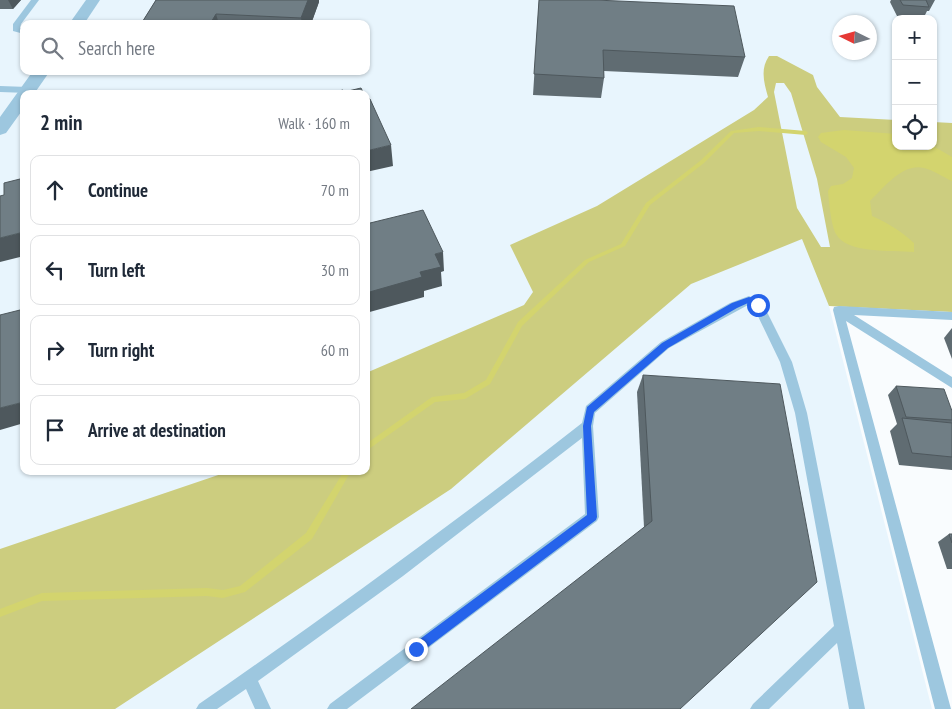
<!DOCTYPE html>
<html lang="en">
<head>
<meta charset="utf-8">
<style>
  body { margin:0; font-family:"PT Sans Narrow",sans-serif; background:#f2f2f3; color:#1f2937 }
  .controls { position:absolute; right:15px; top:15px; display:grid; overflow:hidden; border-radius:10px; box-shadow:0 1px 4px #0004 }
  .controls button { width:45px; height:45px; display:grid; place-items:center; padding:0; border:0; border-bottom:1px solid #e0e1e3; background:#fff; color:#1f2937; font:25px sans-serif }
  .compass { position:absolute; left:832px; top:15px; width:45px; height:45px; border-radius:50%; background:#fff; box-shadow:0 1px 4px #0004; rotate:275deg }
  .stop { position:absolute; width:15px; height:15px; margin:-11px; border:4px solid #2563eb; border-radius:50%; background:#fff }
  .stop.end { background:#2563eb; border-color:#fff; box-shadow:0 1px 5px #0008 }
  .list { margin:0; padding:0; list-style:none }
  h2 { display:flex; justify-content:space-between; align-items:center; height:65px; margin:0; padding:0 20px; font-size:21px }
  h2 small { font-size:16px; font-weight:400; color:#747a83 }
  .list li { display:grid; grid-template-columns:32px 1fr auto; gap:15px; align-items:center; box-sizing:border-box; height:70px; margin:0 10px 10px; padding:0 10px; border:1px solid #e0e1e3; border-radius:10px }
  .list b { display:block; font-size:19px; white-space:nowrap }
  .list em { font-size:16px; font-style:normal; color:#747a83 }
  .icon { flex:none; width:28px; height:28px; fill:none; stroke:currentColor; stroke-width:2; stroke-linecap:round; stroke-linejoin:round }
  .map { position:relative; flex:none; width:952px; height:709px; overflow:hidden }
  .search { position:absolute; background:#fff; box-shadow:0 1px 4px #0004; left:20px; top:20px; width:350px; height:55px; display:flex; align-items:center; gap:12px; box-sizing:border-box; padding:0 18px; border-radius:10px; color:#747a83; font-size:19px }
  .panel { position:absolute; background:#fff; box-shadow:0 1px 4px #0004; left:20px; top:90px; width:350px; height:385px; border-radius:10px }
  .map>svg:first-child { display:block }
  .built { fill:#e8f5fd; fill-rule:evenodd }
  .green { fill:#cccd7f; fill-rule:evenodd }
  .water { fill:#d3d46e }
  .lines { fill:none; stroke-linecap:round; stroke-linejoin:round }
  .stream { fill:#d3d46e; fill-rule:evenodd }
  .service { fill:#9dc7df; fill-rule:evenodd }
  .minor { fill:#9dc7df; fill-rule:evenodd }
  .wall { fill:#606c72 }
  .shaded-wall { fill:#4e585d }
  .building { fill:#707e85; stroke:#4e585d }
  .route { fill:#2563eb }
</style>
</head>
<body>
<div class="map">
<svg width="952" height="709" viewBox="0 0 952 709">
  <rect width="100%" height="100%" fill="#f9fcfe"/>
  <path class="built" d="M0,0H952V312L829,306L932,709H0ZM896,19H933V146H896ZM840,22H870V52H840ZM24,24H366V71H24ZM24,94H366V471H24Z"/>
  <path class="green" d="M769,56H777L813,75L817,87L840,117L896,120V146H933V122L952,123V312L829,306L802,239L691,284L451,489L115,709H0V549L230,471H366V373L524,305L533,292L510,245L597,206L754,110L768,97C764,83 760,69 769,56ZM776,83H784L791,93L817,179L830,247H821L797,208L774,92Z"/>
  <path class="water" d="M844,130L896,134V146H933L952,157V181C943,177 933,170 924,168C902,163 884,188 870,201L872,216C888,223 901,231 914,243V252C892,250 847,254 836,234C831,225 829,202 828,191L831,186L843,184L852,178L854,168L846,157L821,142L818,137L821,133Z"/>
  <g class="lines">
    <g class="stream">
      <polygon points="759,127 806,131 808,133 806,135 759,131 734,133 704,163 650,205 625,246 589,262 522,326 490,384 465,399 435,402 366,451 366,444 432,397 464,393 486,380 518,322 585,260 621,244 646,203 700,161 731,131"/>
      <polygon points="344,471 351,471 312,539 245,592 223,598 207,596 42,601 0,617 0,609 42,593 207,588 223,590 240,586 306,533"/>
    </g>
    <g class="service">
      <polygon points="31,0 39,0 21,24 20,28 24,29 24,34 13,31 13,24"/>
      <polygon points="0,86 28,87 32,90 28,93 0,92"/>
      <path d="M749,296L762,302L792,362L807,413L865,709H849L837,643L769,709H750L753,704L834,626L795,413L780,362L754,308L748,305L669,348L595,413L593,426L599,517L597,521L347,709H327L330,704L585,514L582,438L403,576L258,681L271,709H255L246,689L217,709H196L199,704C329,614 457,521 582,423L586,406L661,342L730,303Z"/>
      <polygon points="839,306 952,312 952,320 854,315 952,377 952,388 846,321 951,709 935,709 833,310 834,307"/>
    </g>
    <g class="minor">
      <polygon points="86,0 100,0 84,24 69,24"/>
      <polygon points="33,71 50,71 34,94 24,94 24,108 6,133 0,135 0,117"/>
    </g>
  </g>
  <g class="wall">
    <polygon points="0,0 21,0 13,9 0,9"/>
    <polygon points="156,0 319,0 319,2 311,24 141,24"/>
    <polygon points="539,0 745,57 738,77 604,71 604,78 601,98 533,95"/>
    <polygon points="891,0 935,0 929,11 927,11 924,17 897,16 890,2"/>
    <polygon points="952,328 952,359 944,338"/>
    <polygon points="643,375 680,709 644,527 637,392"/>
    <polygon points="896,386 952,411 952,470 899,465 890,431 897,424 888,395"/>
    <polygon points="949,534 952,534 952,569 947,569 938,542"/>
  </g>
  <g class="shaded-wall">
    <polygon points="8,0 21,0 13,9"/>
    <polygon points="308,0 319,0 319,2 311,24 302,24 301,18"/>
    <polygon points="216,14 219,24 210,24"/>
    <polygon points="391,145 393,166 366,172 366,151"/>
    <polygon points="24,232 24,256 0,262 0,238"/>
    <polygon points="443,252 444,271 441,272 442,286 424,291 424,297 366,313 366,293 420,272 435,254"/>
    <polygon points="24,402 24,423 0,430 0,408"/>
  </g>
  <g class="building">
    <polygon points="156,0 308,0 301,18 216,14 210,24 141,24"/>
    <polygon points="539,0 595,0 734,6 745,57 603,50 604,78 534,74"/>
    <polygon points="900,0 926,0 929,7 903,5"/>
    <polygon points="361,88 364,94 326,94 343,90 344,92"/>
    <polygon points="366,99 370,99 391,145 366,151"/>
    <polygon points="24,178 24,232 0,238 0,196 4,195 4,183"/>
    <polygon points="423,210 443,252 435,254 441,267 420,272 422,277 366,293 366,224"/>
    <polygon points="24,309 24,402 0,408 0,315"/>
    <polygon points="643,375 780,384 817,582 680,709 411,709 652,521"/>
    <polygon points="896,386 944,389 952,411 952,420 906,417"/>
    <polygon points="902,418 952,423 952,457 912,453"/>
    <polygon points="949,534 952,534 952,543"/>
  </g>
  <polygon class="route" points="749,297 761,302 761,307 758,308 748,303 737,308 668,348 594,412 591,426 597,517 596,520 420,653 416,654 412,653 411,649 412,645 587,515 583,426 587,407 662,343 732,303"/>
</svg>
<div class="controls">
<button>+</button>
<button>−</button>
<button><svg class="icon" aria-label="locate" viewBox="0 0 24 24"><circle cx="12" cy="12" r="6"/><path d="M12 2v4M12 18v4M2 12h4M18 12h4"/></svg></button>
</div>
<svg class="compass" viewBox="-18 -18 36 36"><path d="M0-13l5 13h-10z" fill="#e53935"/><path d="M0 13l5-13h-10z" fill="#747a83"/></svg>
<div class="stop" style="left:758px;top:305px"></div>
<div class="stop end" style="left:416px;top:649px"></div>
<div class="search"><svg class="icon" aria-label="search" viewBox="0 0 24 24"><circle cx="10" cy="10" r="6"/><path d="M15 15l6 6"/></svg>Search here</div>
<section class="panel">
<h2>2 min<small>Walk · 160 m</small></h2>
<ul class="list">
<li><svg class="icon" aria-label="ahead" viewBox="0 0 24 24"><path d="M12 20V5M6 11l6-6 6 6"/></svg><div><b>Continue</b></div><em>70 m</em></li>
<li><svg class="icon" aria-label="left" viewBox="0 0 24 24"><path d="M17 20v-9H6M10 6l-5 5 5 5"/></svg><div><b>Turn left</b></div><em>30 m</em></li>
<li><svg class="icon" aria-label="right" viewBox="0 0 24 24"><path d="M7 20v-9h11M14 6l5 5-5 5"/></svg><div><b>Turn right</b></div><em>60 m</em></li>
<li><svg class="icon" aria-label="arrive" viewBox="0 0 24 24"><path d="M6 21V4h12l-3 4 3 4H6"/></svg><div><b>Arrive at destination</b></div></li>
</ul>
</section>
</div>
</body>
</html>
